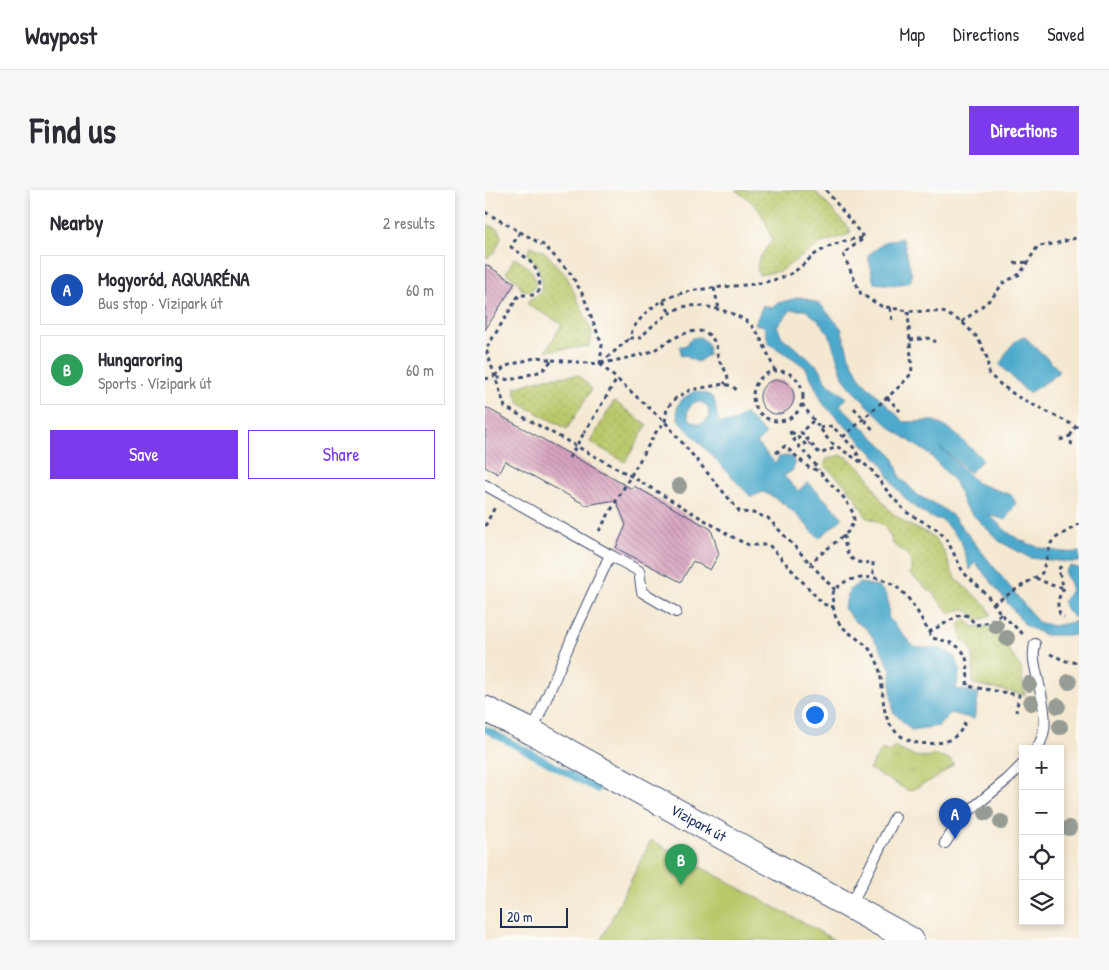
<!DOCTYPE html>
<html lang="en">
<head>
<meta charset="utf-8">
<style>
  body { margin:0; font-family:"Patrick Hand",sans-serif; background:#f7f7f7; color:#2b2b33 }
  .controls { position:absolute; right:15px; bottom:15px; display:grid; overflow:hidden; border-radius:0px; box-shadow:0 2px 8px #0003 }
  .controls button { width:45px; height:45px; display:grid; place-items:center; padding:0; border:0; border-bottom:1px solid #e1e1e2; background:#fff; color:#2b2b33; font:25px sans-serif }
  .scale { position:absolute; left:15px; bottom:12px; width:68px; box-sizing:border-box; padding-left:5px; border:2px solid #1b2f5e; border-top:0; font-size:14px; line-height:18px; white-space:nowrap; color:#1b2f5e; -webkit-text-stroke:4px #fdfcf7; paint-order:stroke }
  .you { position:absolute; left:329px; top:524px; width:18px; height:18px; margin:-12px; border:4px solid #fff; border-radius:50%; background:#1a73e8; box-shadow:0 0 0 8px #1a73e833 }
  .badge { display:grid; place-items:center; width:32px; height:32px; border-radius:50%; background:#7c3aed; color:#fff; font-size:16px; font-weight:700 }
  .pin { position:absolute; translate:-50% -41px; filter:drop-shadow(0 1px 2px #0008) }
  .pin::after { content:''; position:absolute; top:26px; width:18px; height:15px; background:inherit; clip-path:polygon(0 0,100% 0,50% 100%) }
  .list { margin:0; padding:0; list-style:none }
  h2 { display:flex; justify-content:space-between; align-items:center; height:65px; margin:0; padding:0 20px; font-size:21px }
  h2 small { font-size:16px; font-weight:400; color:#7c7c81 }
  .list li { display:grid; grid-template-columns:32px 1fr auto; gap:15px; align-items:center; box-sizing:border-box; height:70px; margin:0 10px 10px; padding:0 10px; border:1px solid #e1e1e2; border-radius:0px }
  .list b { display:block; font-size:19px; white-space:nowrap }
  .list p { margin:0; font-size:16px; white-space:nowrap; color:#7c7c81 }
  .list em { font-size:16px; font-style:normal; color:#7c7c81 }
  .actions { display:flex; gap:10px; padding:15px 20px }
  .actions a { flex:1; padding:11px 0; border:1px solid #7c3aed; border-radius:0px; text-align:center; font-size:18px; color:#7c3aed }
  .actions .main { background:#7c3aed; color:#fff }
  .icon { flex:none; width:28px; height:28px; fill:none; stroke:currentColor; stroke-width:2; stroke-linecap:round; stroke-linejoin:round }
  .map { position:relative; flex:none; width:594px; height:750px; overflow:hidden; border-radius:0px }
  header { display:flex; align-items:center; gap:30px; box-sizing:border-box; height:70px; padding:0 25px; background:#fff; border-bottom:1px solid #e1e1e2 }
  header strong { font-size:24px }
  nav { display:flex; gap:28px; margin-inline-start:auto; font-size:18px }
  .intro { display:flex; align-items:center; justify-content:space-between; box-sizing:border-box; height:120px; padding:0 30px }
  h1 { margin:0; font-size:35px }
  .button { padding:12px 22px; border-radius:0px; background:#7c3aed; color:#fff; font-size:18px; font-weight:700 }
  main { display:flex; gap:30px; padding:0 30px }
  aside { flex:1; background:#fff; border-radius:0px; box-shadow:0 2px 8px #0003 }
  .map>svg:first-child { display:block }
  .grass { fill:url(#grass-dots); stroke:#6a7c64 }
  .park { fill:url(#park-tufts); stroke:#6a7c64 }
  .pitch { fill:#b9c86a; stroke:#6a7c64 }
  .water { fill:#4eaacc; stroke:#346c95; fill-rule:evenodd }
  .lines { fill:none; stroke-linecap:round; stroke-linejoin:round }
  .stream { stroke:#4eaacc; stroke-width:7 }
  .building { fill:url(#building-back-hatch) }
  .service-casing { stroke:#3c4b6f; stroke-width:12 }
  .tertiary-casing { stroke:#3c4b6f; stroke-width:27 }
  .path { stroke:#3c4b6f; stroke-width:3; stroke-dasharray:4 4; stroke-linecap:butt }
  .service { stroke:#fff; stroke-width:10 }
  .tertiary { stroke:#fff; stroke-width:25 }
  .path-bridge { stroke:#3c4b6f; stroke-width:3; stroke-dasharray:4 4; stroke-linecap:butt }
  .tree { fill:#969c94 }
  .labels { text-anchor:middle; stroke-width:4.5; stroke-linejoin:round; paint-order:stroke }
  .street-label { font-size:15px; fill:#1b2f5e; stroke:#fdfcf7 }
</style>
</head>
<body>
<header>
<strong>Waypost</strong>
<nav><a>Map</a><a>Directions</a><a>Saved</a></nav>
</header>
<div class="intro"><h1>Find us</h1><a class="button">Directions</a></div>
<main>
<aside>
<h2>Nearby<small>2 results</small></h2>
<ul class="list">
<li><span class="badge" style="background:#1a4fb4">A</span><div><b>Mogyoród, AQUARÉNA</b><p>Bus stop · Vízipark út</p></div><em>60 m</em></li>
<li><span class="badge" style="background:#2e9e5b">B</span><div><b>Hungaroring</b><p>Sports · Vízipark út</p></div><em>60 m</em></li>
</ul>
<div class="actions"><a class="main">Save</a><a>Share</a></div>
</aside>
<div class="map">
<svg width="594" height="750" viewBox="0 0 594 750">
  <defs>
    <pattern id="grass-dots" width="8" height="8" patternUnits="userSpaceOnUse" patternTransform="scale(1.25)"><rect width="8" height="8" fill="#b9c86a"/><path d="M2 2h.1M6 6h.1" fill="none" stroke="#9eac5e" stroke-width="1.8" stroke-linecap="round"/></pattern>
    <pattern id="park-tufts" width="24" height="20" patternUnits="userSpaceOnUse" patternTransform="scale(1.25)"><rect width="24" height="20" fill="#b9c86a"/><path d="M3 7l-1-3M5 7V3M7 7l1-3M15 17l-1-3M17 17v-4M19 17l1-3" fill="none" stroke="#9eac5e"/></pattern>
    <pattern id="building-back-hatch" width="6" height="6" patternUnits="userSpaceOnUse" patternTransform="scale(1.25)"><rect width="6" height="6" fill="#d8a4bf"/><path d="M-1 5l2 2M0 0l6 6M5-1l2 2" fill="none" stroke="#ae869e"/></pattern>
  </defs>
  <rect width="100%" height="100%" fill="#fdfcf7"/>
  <filter id="ink" filterUnits="userSpaceOnUse"><feTurbulence type="fractalNoise" baseFrequency=".02" numOctaves="2"/><feDisplacementMap in="SourceGraphic" scale="10" xChannelSelector="R" yChannelSelector="G"/><feConvolveMatrix kernelMatrix="1 2 1 2 8 2 1 2 1" color-interpolation-filters="sRGB"/></filter>
  <filter id="wash" filterUnits="userSpaceOnUse"><feTurbulence type="fractalNoise" baseFrequency=".0096" numOctaves="4" result="noise"/><feDisplacementMap in="SourceGraphic" scale="20" xChannelSelector="R" yChannelSelector="G"/><feGaussianBlur stdDeviation="1.12" result="paint"/><feColorMatrix in="noise" values="0 0 0 0 0 0 0 0 0 0 0 0 0 0 0 0 0 1.4 0 .05"/><feComposite in="paint" operator="in"/></filter>
  <g filter="url(#wash)">
    <rect width="100%" height="100%" fill="#f4e8d1"/>
    <g class="grass">
      <path d="M250,0H329L365,39V44L335,54L295,81L274,85C268,70 280,62 287,50C277,22 276,17 250,0Z"/>
      <polygon points="0,33 14,40 16,48 10,62 2,68 0,67"/>
      <path d="M46,56L60,62L82,87L107,141L105,156L61,161L77,134L42,114L44,110L56,103C59,85 53,76 42,64Z"/>
      <path d="M29,68C35,71 42,75 46,80C54,91 52,105 36,99L33,92L21,83Z"/>
      <polygon points="93,185 107,199 82,239 34,213 29,198 61,188"/>
      <polygon points="129,211 162,235 140,272 105,252"/>
      <path d="M356,265L362,267L380,282L395,308L406,322L422,334L442,343L453,352L460,363L466,380L471,389L501,415L506,424L501,428L492,430C484,420 478,416 466,424L446,402L425,384C429,366 421,364 409,355C407,354 407,351 406,348C401,337 394,330 382,328L370,307L359,294L339,275L342,269Z"/>
      <path d="M478,430H481L489,437L503,436L515,439L520,454L536,478L540,505L488,494C487,477 494,460 477,450L474,434Z"/>
    </g>
    <path class="park" d="M410,557C416,560 422,564 429,566C443,568 459,561 469,574L453,587L424,601L384,579L397,559L405,562Z"/>
    <polygon class="pitch" points="166,650 330,739 349,750 116,750"/>
    <g class="water">
      <polygon points="416,48 419,52 427,86 425,92 411,95 389,93 383,65 402,51"/>
      <path d="M316,107L335,114L356,138L364,166L375,188L419,232L449,231L466,240L498,269L485,283L455,257L492,293L526,305L531,313L520,330L503,324C510,330 516,337 524,343C541,356 573,364 594,362V372H583L545,368L514,351L480,317L470,292L444,264L407,239L370,203L359,189L344,144L332,129L320,120H306L292,136L297,147L335,178L340,191L362,208L355,215L408,266L415,287L434,306L454,316L468,326L553,432L568,436L594,431V444L589,445H560L541,436L490,372L485,380L476,351L457,330L445,327L428,316L410,297L396,272L339,215L321,178L309,169L284,154L279,136L270,134L278,115L287,118L293,113Z"/>
      <path d="M215,147C222,152 225,156 223,165L213,172L203,168L202,165L196,166L195,156H200L201,154L207,148Z"/>
      <path d="M540,147L573,179V183L563,191L543,203L515,175C520,165 527,149 540,147Z"/>
      <path d="M210,201C239,207 225,212 235,233L249,232L260,223L281,244L272,253L290,273L294,267L301,266L307,267L310,274L307,281L299,286L313,301L323,292L358,328L334,348C317,331 301,311 278,302L266,307L194,231C188,214 196,209 210,201ZM209,212H216L223,216L224,227L220,232L213,234L204,229L202,221Z"/>
      <path d="M585,376L594,378V426L588,427C583,422 580,419 578,412L586,400C587,392 579,388 580,381Z"/>
      <path d="M374,393C398,395 406,402 403,427L428,456L456,459L468,465L475,479L471,499L494,503L489,529L465,523L454,536L426,540L408,522L406,501V480L395,458L382,439L370,432L359,418L364,400Z"/>
    </g>
    <g class="lines">
      <polyline class="stream" points="0,539 112,599"/>
    </g>
    <g id="blocks">
      <g class="building">
        <polygon points="0,74 30,93 0,140"/>
        <circle cx="292" cy="207" r="17"/>
        <polygon points="0,217 147,299 149,296 226,339 234,364 225,380 208,371 196,392 131,358 141,335 131,310 101,315 20,271 13,284 0,277"/>
      </g>
    </g>
  </g>
  <g filter="url(#ink)">
    <use href="#blocks" fill-opacity="0" stroke="#3c4b6f" stroke-width="1"/>
    <g class="lines">
      <defs>
        <g id="service">
          <polyline points="0,295 125,365 87,448 47,542"/>
          <polyline points="125,365 154,381 157,402 191,422"/>
          <path d="M550,454C549,459 548,464 549,470C552,495 570,536 551,559"/>
          <polyline points="460,653 478,626 523,589 538,574"/>
          <polyline points="365,717 410,627"/>
        </g>
        <g id="tertiary">
          <path id="s1" d="M0,519L47,542L426,750"/>
        </g>
      </defs>
      <use href="#service" class="service-casing"/>
      <use href="#tertiary" class="tertiary-casing"/>
      <g class="path">
        <polyline points="341,0 379,48 358,64 376,104 396,116 423,121 458,122 477,132 493,148 502,168 504,184 515,194 533,207 594,238"/>
        <polyline points="0,22 60,56 86,84 98,105 117,155 115,174"/>
        <path d="M35,42L26,57C43,68 58,79 54,101L49,105H34L1,159L20,217L146,286L251,349L264,355H284L338,414L349,417"/>
        <polyline points="529,73 543,72"/>
        <polyline points="229,98 234,119"/>
        <polyline points="178,111 185,123"/>
        <polyline points="405,118 407,130"/>
        <polyline points="477,132 507,108 518,93 535,84 553,56 569,54 594,47"/>
        <polyline points="425,150 445,148 451,152"/>
        <polygon points="53,167 67,170 57,181 25,190 9,187 21,176"/>
        <polyline points="67,170 115,174 180,232 255,322 268,323 283,328 350,400"/>
        <polyline points="116,173 145,148"/>
        <path d="M116,174C130,170 156,166 169,160C183,152 218,126 230,153C232,157 232,163 233,168C236,176 242,180 243,189L239,194"/>
        <circle cx="293" cy="206" r="25"/>
        <path d="M290,181C283,166 278,148 267,136C255,122 211,111 195,118C178,125 167,136 155,148H145C147,138 151,134 158,126C194,87 252,104 298,87C311,83 319,73 329,65C344,55 361,49 379,48"/>
        <polyline points="0,189 9,187"/>
        <polyline points="402,207 415,221"/>
        <polyline points="317,214 345,252 385,278 403,302 421,322 453,340 462,350 478,382 502,405 516,424 538,444"/>
        <polyline points="369,218 390,242"/>
        <polyline points="328,231 316,242 335,264 352,257"/>
        <polyline points="335,238 347,236 370,259 376,272"/>
        <path d="M305,241C310,257 326,266 334,280"/>
        <polyline points="306,242 310,244 322,256 325,253"/>
        <polyline points="99,243 132,189"/>
        <polyline points="585,246 591,236"/>
        <polyline points="358,247 415,196 427,183 423,121"/>
        <polyline points="575,250 585,246 587,257"/>
        <polyline points="291,263 300,256 323,277 334,281 360,309 368,323 369,330 364,341 325,373"/>
        <polyline points="0,336 10,317"/>
        <polyline points="114,341 171,242 180,232 182,218 191,208 205,200 239,194 247,196 253,201"/>
        <path d="M359,345C360,365 366,376 388,372V387"/>
        <path d="M576,376L573,380L579,398C573,408 571,413 575,424L579,427"/>
        <polyline points="551,388 566,395 579,398"/>
        <polyline points="508,414 557,383 566,353 569,349 594,334"/>
        <polyline points="444,442 477,424 483,426 491,435 505,432 516,424"/>
        <polyline points="565,464 581,471 594,473"/>
        <path d="M480,532C477,542 468,550 458,552C445,554 433,555 421,549C388,532 404,495 390,467C381,450 361,445 352,430C348,423 348,412 347,404C355,393 362,389 376,388C416,383 431,419 447,448C480,454 485,463 482,496L534,505L531,522"/>
      </g>
      <use href="#service" class="service"/>
      <use href="#tertiary" class="tertiary"/>
      <polyline class="path-bridge" points="84,268 99,243"/>
    </g>
    <g class="tree">
      <circle cx="194" cy="296" r="8"/>
      <circle cx="511" cy="436" r="8"/>
      <circle cx="522" cy="448" r="8"/>
      <circle cx="584" cy="492" r="8"/>
      <circle cx="544" cy="494" r="8"/>
      <circle cx="546" cy="513" r="8"/>
      <circle cx="573" cy="516" r="8"/>
      <circle cx="575" cy="537" r="8"/>
      <circle cx="501" cy="623" r="8"/>
      <circle cx="516" cy="632" r="8"/>
      <circle cx="584" cy="638" r="8"/>
    </g>
  </g>
  <g class="labels">
    <g class="street-label">
      <text dy="5" stroke="none"><textPath href="#s1" startOffset="242">Vízipark út</textPath></text>
    </g>
  </g>
</svg>
<div class="controls">
<button>+</button>
<button>−</button>
<button><svg class="icon" aria-label="locate" viewBox="0 0 24 24"><circle cx="12" cy="12" r="6"/><path d="M12 2v4M12 18v4M2 12h4M18 12h4"/></svg></button>
<button><svg class="icon" aria-label="layers" viewBox="0 0 24 24"><path d="M12 4l9 5-9 5-9-5zM3 14l9 5 9-5"/></svg></button>
</div>
<div class="scale">20 m</div>
<div class="you"></div>
<div class="pin badge" style="left:470px;top:649px;background:#1a4fb4">A</div>
<div class="pin badge" style="left:196px;top:695px;background:#2e9e5b">B</div>
</div>
</main>
</body>
</html>
